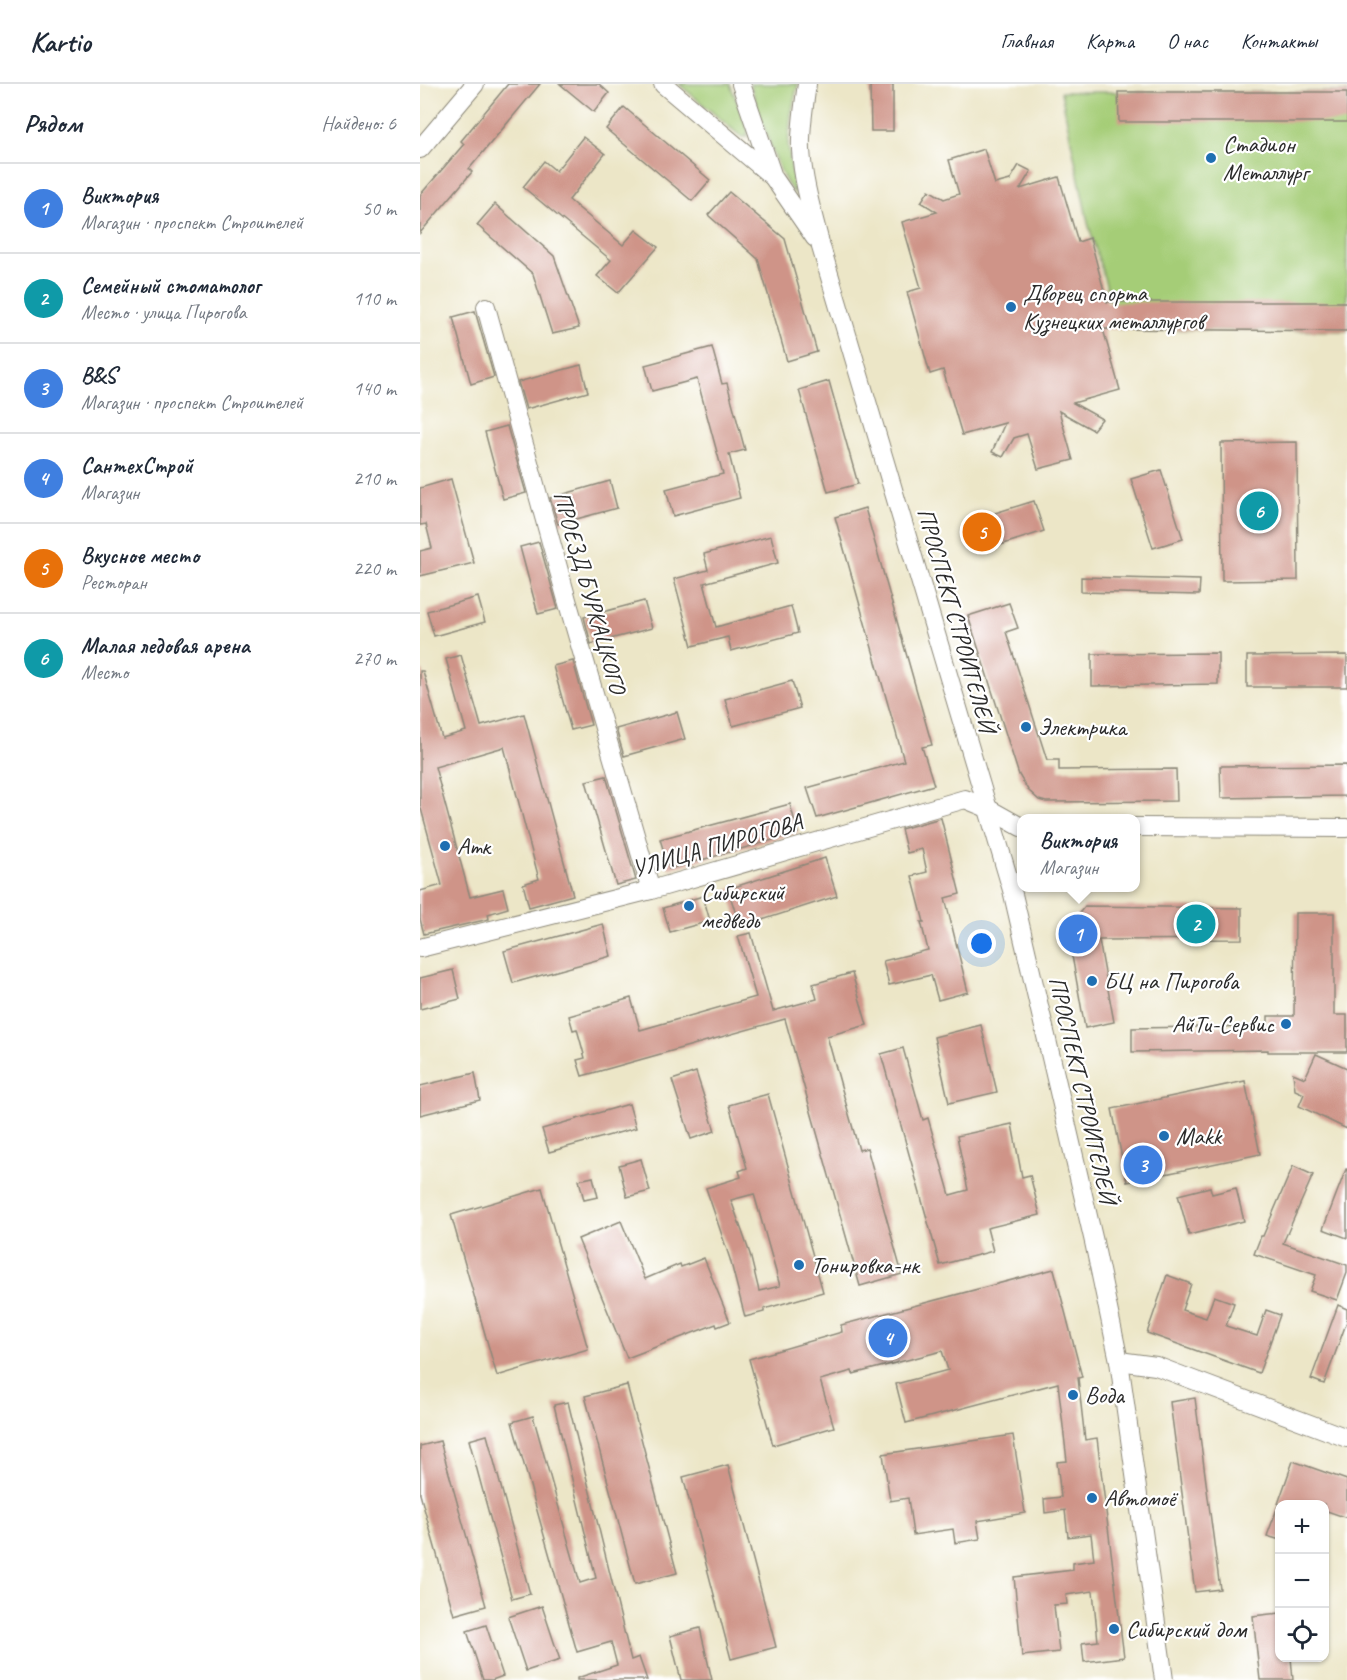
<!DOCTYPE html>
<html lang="ru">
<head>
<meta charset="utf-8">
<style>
  body { margin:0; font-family:Caveat,sans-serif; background:#f2f2f3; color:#1f2937 }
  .controls { position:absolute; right:18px; bottom:18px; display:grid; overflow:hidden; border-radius:12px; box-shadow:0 2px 4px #0004 }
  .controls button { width:54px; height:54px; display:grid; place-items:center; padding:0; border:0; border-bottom:2px solid #e0e1e3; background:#fff; color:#1f2937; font:30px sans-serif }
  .you { position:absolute; left:562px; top:860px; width:21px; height:21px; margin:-15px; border:4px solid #fff; border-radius:50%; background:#1a73e8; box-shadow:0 0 0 9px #1a73e833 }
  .badge { display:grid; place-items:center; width:39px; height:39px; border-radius:50%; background:#db2777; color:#fff; font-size:20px; font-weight:700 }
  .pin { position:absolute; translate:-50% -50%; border:3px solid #fff; box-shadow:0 2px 6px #0006 }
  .popup { position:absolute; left:597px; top:730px; width:123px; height:78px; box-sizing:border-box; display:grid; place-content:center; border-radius:12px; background:#fff; filter:drop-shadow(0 2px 4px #0005); font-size:20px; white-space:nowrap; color:#747a83 }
  .popup b { font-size:22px; color:#1f2937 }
  .popup::after { content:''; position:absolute; left:50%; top:100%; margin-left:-12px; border:12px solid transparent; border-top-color:#fff }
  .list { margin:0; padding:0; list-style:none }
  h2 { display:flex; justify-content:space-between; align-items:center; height:78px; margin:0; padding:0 24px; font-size:26px }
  h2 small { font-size:20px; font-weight:400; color:#747a83 }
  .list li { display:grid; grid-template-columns:39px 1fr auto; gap:18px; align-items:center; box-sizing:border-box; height:90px; padding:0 24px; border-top:2px solid #e0e1e3 }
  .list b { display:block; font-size:22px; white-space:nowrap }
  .list p { margin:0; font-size:20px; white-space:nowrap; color:#747a83 }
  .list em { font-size:20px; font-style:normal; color:#747a83 }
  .icon { flex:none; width:33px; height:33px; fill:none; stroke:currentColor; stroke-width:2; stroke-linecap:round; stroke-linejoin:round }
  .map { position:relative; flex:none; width:927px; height:1596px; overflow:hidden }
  header { display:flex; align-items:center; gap:36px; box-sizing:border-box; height:84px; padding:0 30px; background:#fff; border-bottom:2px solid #e0e1e3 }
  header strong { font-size:28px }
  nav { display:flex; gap:33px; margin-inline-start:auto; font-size:21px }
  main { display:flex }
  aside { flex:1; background:#fff }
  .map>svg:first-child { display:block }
  .green { fill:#a5cd77; stroke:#687c51; stroke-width:1.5 }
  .building { fill:#cf9488; fill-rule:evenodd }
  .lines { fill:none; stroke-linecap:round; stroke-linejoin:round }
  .minor-casing { stroke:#8c8879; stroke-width:20 }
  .minor { stroke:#fff; stroke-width:18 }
  .poi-dot { fill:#1f6fb2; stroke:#fff; stroke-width:2 }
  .labels { text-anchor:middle; stroke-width:4.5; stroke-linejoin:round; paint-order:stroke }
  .poi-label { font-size:24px; fill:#2b2b2b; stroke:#fff; text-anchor:start }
  .street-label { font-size:24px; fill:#2b2b2b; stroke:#fff }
</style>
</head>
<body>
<header>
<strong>Kartio</strong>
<nav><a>Главная</a><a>Карта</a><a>О нас</a><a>Контакты</a></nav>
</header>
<main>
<aside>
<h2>Рядом<small>Найдено: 6</small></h2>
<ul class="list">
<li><span class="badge" style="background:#3f7fe0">1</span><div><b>Виктория</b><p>Магазин · проспект Строителей</p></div><em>50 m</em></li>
<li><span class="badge" style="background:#0f9aa8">2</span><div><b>Семейный стоматолог</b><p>Место · улица Пирогова</p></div><em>110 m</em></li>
<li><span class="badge" style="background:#3f7fe0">3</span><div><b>B&amp;S</b><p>Магазин · проспект Строителей</p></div><em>140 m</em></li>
<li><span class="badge" style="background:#3f7fe0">4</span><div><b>СантехСтрой</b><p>Магазин</p></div><em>210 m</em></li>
<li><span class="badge" style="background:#e8710a">5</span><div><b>Вкусное место</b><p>Ресторан</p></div><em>220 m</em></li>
<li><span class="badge" style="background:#0f9aa8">6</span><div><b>Малая ледовая арена</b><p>Место</p></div><em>270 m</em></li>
</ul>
</aside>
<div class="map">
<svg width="927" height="1596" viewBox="0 0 927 1596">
  <rect width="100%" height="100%" fill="#fff"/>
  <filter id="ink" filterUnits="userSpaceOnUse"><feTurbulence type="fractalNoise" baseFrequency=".0167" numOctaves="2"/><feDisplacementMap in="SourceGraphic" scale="12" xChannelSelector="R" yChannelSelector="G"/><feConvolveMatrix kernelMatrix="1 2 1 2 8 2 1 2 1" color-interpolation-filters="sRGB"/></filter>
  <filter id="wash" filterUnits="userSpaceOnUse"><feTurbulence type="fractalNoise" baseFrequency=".008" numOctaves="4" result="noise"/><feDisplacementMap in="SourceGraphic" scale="24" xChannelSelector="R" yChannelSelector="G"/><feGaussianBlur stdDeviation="1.35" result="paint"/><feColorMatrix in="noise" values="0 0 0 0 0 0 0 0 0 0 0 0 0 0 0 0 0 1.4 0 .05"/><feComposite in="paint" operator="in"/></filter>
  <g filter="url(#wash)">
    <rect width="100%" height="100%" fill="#ece6c7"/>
    <g class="green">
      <polygon points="259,0 310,0 328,46 327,53 322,53 318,50"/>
      <path d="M330,0H378L371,30L368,61L375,109C359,98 338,22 330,0Z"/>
      <polygon points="641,8 927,8 927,247 699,245 668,139"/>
    </g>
    <g id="blocks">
      <g class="building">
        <polygon points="88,0 120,0 49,85 52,88 0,149 0,111 44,60 41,57"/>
        <polygon points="140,0 179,0 189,9 174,28"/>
        <polygon points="450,0 473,0 473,47 451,47"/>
        <polygon points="698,8 927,8 927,38 699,38"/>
        <polygon points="204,23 290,96 272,117 186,45"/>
        <polygon points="163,53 185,70 149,116 203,161 216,146 238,163 198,209 177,192 191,176 103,103 124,77 136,87"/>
        <polygon points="564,65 575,100 590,96 599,81 611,87 600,105 639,93 658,158 670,154 687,218 927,218 927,247 683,245 700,306 653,319 682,335 673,346 639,327 653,376 618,385 607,350 594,354 583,373 572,368 585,339 542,351 523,286 510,290 487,208 501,204 482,138 517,128 501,118 509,106 524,115 539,110 529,76"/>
        <polygon points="309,108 365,155 397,268 367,277 338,175 288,131"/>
        <polygon points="75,120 134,172 159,244 132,250 113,190 57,141"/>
        <polygon points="55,227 74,293 51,300 33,233"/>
        <polygon points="292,263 302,300 307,299 325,366 309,370 320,414 253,432 246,405 303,390 277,295 232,307 225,281"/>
        <polygon points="161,281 168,308 106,325 98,298"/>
        <polygon points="409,297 438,400 408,408 379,306"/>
        <polygon points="87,342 106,409 83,415 65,348"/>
        <polygon points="877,358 878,496 802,497 801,359"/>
        <polygon points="741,386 763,455 733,464 711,395"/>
        <polygon points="31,395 54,479 0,492 0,467 12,464 6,440 0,441 0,404"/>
        <polygon points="190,397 197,424 138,440 130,414"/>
        <polygon points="614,417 624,447 559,468 549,437"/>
        <polygon points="445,424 512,661 502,663 514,701 397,734 387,704 484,677 415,433"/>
        <polygon points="351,452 358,479 284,499 296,543 371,522 378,549 311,567 308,553 272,562 254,495 288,486 284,470"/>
        <polygon points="119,458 138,525 118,530 100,463"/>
        <polygon points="661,493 780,496 779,511 661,508"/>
        <polygon points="58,513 65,538 14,552 7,527"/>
        <polygon points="224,517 232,544 171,560 164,533"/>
        <polygon points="589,519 598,544 586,548 627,676 639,676 639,686 756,685 757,717 626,718 619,716 608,706 599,691 548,532"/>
        <polygon points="798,569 798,600 672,602 672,570"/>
        <polygon points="41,571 61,642 104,630 153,811 109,823 103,800 119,795 84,663 15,683 50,813 83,805 88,824 68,830 69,835 4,850 0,835 0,807 22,801 0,721 0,587 3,587 22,654 46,647 26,575"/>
        <polygon points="927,571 927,603 827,603 827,572"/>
        <polygon points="153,577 171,641 151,646 133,582"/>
        <polygon points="372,597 380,624 313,642 305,615"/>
        <polygon points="257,628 265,655 204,672 196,645"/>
        <polygon points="927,681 927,712 801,714 800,682"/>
        <polygon points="186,692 216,796 196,801 166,697"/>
        <polygon points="370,720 378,749 249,785 240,755"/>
        <polygon points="521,734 540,810 525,814 548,908 518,916 511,891 469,901 463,877 508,866 501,838 504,838 492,792 507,788 502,765 487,769 481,745"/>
        <polygon points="405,774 417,812 320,843 308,805"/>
        <polygon points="283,812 290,837 250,848 243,824"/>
        <polygon points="665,822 822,824 822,855 679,856 694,938 665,944 647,844"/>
        <polygon points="875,829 914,829 914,931 927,931 927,968 848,968 848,966 712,968 712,944 848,942 848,932 874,932"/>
        <polygon points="183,840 191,872 93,899 84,867"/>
        <polygon points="331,849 353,927 397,915 393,900 432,889 447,941 407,952 439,1066 447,1064 482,1190 440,1202 365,935 162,992 157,976 165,974 157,945 153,946 149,932 211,914 220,946 336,913 318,852"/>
        <polygon points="33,886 40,915 0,925 0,894"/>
        <polygon points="561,941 577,1008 529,1019 514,953"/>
        <polygon points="483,964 503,1036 508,1034 530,1111 548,1106 537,1052 592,1040 602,1093 610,1091 620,1131 567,1144 573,1167 520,1181 461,970"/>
        <polygon points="896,970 927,984 927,1045 879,1022 884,1010 875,1006 873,989 885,994"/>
        <polygon points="276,988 295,1047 271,1055 252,996"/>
        <polygon points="55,989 60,1016 0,1031 0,1002"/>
        <polygon points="825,997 840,1070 707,1098 692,1025"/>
        <path d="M348,1010L403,1208L344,1225V1228L325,1233L310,1175L286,1104L321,1093L319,1087L327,1084L309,1021ZM334,1110L360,1202L339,1207L330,1170L311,1116Z"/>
        <polygon points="209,1020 216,1044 129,1068 122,1045"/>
        <polygon points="221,1075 230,1107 207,1113 199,1081"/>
        <polygon points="873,1082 893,1091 863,1159 927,1181 927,1189 917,1216 890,1207 896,1191 834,1170 841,1152 843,1152"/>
        <polygon points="926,1085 927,1085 927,1154 903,1145"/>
        <polygon points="173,1093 178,1113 164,1116 159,1096"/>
        <polygon points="790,1103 792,1110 816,1104 824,1137 769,1151 758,1111"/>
        <polygon points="122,1104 168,1265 77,1292 31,1131"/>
        <polygon points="201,1137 225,1195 260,1180 261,1183 284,1174 310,1238 297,1243 296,1240 207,1274 158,1155"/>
        <polygon points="634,1185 662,1293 658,1294 665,1356 677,1354 704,1573 664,1578 662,1559 678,1557 673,1507 646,1511 647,1520 634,1521 639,1568 602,1572 594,1493 653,1486 653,1479 674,1476 671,1450 648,1453 645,1426 625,1429 624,1415 641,1413 637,1378 647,1377 638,1299 486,1339 476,1300 528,1286 522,1267 433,1290 432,1287 400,1296 414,1343 353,1361 329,1275 422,1248 421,1241"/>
        <polygon points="747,1191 771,1200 762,1226 786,1234 794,1212 814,1219 806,1242 837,1252 846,1226 860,1231 839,1289 727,1249"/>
        <polygon points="918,1221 927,1225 927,1237 904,1300 891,1295"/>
        <polygon points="207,1301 257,1489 215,1500 165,1312"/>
        <polygon points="775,1314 800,1505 775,1508 750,1318"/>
        <polygon points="148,1318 211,1576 219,1573 227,1596 157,1596 157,1594 197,1581 191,1558 157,1568 92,1338 113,1332 160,1499 176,1494 134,1321"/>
        <polygon points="67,1351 110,1510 92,1515 49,1356"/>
        <polygon points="593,1351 605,1429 557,1437 560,1455 535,1459 533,1445 493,1451 488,1414 470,1417 463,1370"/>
        <polygon points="20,1357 66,1522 34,1531 0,1410 0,1362"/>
        <polygon points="873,1377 927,1396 927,1434 904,1426 904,1420 858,1420"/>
        <polygon points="308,1381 356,1563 311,1575 263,1393"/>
        <polygon points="858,1422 860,1422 860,1456 847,1452"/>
        <polygon points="122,1522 140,1576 106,1587 88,1533"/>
        <polygon points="860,1529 860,1574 871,1574 873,1596 840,1596 833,1532"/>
        <polygon points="66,1541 83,1592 72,1596 63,1596 47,1547"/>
        <polygon points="280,1544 292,1596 261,1596 250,1552"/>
      </g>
    </g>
  </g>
  <g filter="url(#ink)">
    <use href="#blocks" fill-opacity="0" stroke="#8c8879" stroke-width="1.5"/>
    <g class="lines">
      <defs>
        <g id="minor">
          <polyline points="243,0 352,92"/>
          <polyline points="321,0 353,93 395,154"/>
          <path d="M387,0C384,22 380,44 381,66C383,99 393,131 401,163L592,806L674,1158L699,1277L744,1596"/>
          <polyline points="0,65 55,0"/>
          <polyline points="66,223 147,516 231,806"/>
          <polyline points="715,743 927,744"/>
          <polyline points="0,864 231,806 545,715 567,724 601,743"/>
          <polyline points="699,1277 736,1282 927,1354"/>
        </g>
      </defs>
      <use href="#minor" class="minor-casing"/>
      <use href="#minor" class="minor"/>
    </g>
  </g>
  <g class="poi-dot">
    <circle cx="791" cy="74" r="6"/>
    <circle cx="591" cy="223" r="6"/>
    <circle cx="606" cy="643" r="6"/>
    <circle cx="25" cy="762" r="6"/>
    <circle cx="269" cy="822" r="6"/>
    <circle cx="672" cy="897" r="6"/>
    <circle cx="866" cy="940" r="6"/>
    <circle cx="744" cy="1052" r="6"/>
    <circle cx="379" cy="1181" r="6"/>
    <circle cx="653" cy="1311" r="6"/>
    <circle cx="672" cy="1414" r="6"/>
    <circle cx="694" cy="1545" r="6"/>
  </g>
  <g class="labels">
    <g class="poi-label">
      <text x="803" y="68">Стадион<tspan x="803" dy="28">Металлург</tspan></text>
      <text x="603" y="217">Дворец спорта<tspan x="603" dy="28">Кузнецких металлургов</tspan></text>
      <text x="618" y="651">Электрика</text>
      <text x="37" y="770">Атк</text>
      <text x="281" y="816">Сибирский<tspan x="281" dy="28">медведь</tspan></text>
      <text x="684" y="905">БЦ на Пирогова</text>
      <text x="854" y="948" text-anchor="end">АйТи-Сервис</text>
      <text x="756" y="1060">Makk</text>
      <text x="391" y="1189">Тонировка-нк</text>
      <text x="665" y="1319">Вода</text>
      <text x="684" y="1422">Автомоё</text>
      <text x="706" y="1553">Сибирский дом</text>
    </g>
    <g class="street-label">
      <text transform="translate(170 508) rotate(74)" y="8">ПРОЕЗД БУРКАЦКОГО</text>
      <text transform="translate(537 536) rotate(74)" y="8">ПРОСПЕКТ СТРОИТЕЛЕЙ</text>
      <text transform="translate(297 761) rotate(-16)" y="8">УЛИЦА ПИРОГОВА</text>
      <text transform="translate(663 1006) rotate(77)" y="8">ПРОСПЕКТ СТРОИТЕЛЕЙ</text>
    </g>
  </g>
</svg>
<div class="controls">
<button>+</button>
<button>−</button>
<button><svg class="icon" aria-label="locate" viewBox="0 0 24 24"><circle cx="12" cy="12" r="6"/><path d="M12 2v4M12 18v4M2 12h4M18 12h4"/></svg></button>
</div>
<div class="you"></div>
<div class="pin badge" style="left:658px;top:850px;background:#3f7fe0">1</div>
<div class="popup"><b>Виктория</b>Магазин</div>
<div class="pin badge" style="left:776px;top:840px;background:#0f9aa8">2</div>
<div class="pin badge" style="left:723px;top:1081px;background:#3f7fe0">3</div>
<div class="pin badge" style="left:468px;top:1254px;background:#3f7fe0">4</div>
<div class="pin badge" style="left:562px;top:448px;background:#e8710a">5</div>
<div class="pin badge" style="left:839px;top:427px;background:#0f9aa8">6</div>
</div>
</main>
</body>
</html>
